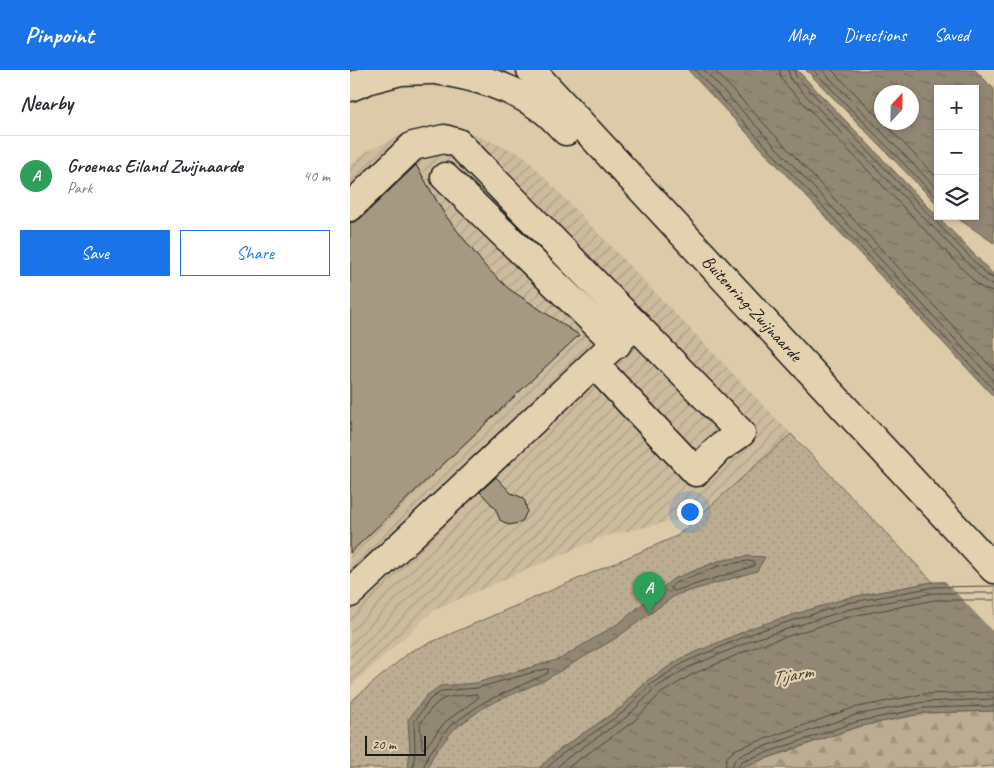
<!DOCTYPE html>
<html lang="en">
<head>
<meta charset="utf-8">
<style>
  body { margin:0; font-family:Caveat,sans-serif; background:#f2f2f3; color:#2b2b33 }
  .controls { position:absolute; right:15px; top:15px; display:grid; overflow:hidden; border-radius:0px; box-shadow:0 2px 8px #0003 }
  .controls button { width:45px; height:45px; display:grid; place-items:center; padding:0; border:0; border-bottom:1px solid #e1e1e2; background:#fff; color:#2b2b33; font:25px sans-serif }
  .compass { position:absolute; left:524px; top:15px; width:45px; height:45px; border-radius:50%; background:#fff; box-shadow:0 2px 8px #0003; rotate:22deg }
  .scale { position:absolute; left:15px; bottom:12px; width:61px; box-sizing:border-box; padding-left:5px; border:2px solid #1c1c1c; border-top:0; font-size:14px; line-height:18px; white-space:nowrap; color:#1c1c1c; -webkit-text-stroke:4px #e4d1af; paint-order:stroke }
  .you { position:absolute; left:339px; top:441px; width:18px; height:18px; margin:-12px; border:4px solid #fff; border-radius:50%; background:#1a73e8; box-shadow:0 0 0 8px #1a73e833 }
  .badge { display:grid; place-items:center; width:32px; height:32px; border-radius:50%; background:#1a73e8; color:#fff; font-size:16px; font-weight:700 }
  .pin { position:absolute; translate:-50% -41px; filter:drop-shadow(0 1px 2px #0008) }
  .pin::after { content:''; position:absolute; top:26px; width:18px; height:15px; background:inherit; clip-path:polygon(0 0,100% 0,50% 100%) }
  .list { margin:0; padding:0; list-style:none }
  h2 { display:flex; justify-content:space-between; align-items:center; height:65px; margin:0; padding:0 20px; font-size:21px }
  h2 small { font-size:16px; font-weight:400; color:#7c7c81 }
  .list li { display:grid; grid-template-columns:32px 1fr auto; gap:15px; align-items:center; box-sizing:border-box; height:80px; padding:0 20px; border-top:1px solid #e1e1e2 }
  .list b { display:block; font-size:19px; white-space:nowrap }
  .list p { margin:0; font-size:16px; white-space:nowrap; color:#7c7c81 }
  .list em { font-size:16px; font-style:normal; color:#7c7c81 }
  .actions { display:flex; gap:10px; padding:15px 20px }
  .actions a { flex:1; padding:11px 0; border:1px solid #1a73e8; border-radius:0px; text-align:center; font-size:18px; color:#1a73e8 }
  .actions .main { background:#1a73e8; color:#fff }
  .icon { flex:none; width:28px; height:28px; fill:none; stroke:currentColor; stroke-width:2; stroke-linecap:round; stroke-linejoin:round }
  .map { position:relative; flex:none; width:644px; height:698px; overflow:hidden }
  header { display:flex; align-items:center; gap:30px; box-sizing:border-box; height:70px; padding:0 25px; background:#1a73e8; color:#fff }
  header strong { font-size:24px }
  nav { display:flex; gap:28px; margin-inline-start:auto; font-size:18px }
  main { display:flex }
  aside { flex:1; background:#fff }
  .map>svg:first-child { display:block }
  .industrial { fill:url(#industrial-furrows) }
  .green { fill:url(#green-dots); stroke:#6c6457 }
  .forest { fill:url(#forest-firs); stroke:#6c6457 }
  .water { fill:url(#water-ripples); stroke:#635c50; fill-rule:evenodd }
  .pier { fill:#dccaa9 }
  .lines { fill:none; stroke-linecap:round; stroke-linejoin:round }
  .shore { stroke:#4b473f; stroke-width:1 }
  .building { fill:#a69982; stroke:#1c1c1c }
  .minor-casing { stroke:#1c1c1c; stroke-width:31 }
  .highway-casing { stroke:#1c1c1c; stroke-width:31 }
  .minor { stroke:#e4d1af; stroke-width:28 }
  .highway { stroke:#e4d1af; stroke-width:28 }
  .labels { text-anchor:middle; stroke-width:4.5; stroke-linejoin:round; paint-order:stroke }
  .street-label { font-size:18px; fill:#1c1c1c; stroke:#e4d1af }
  .water-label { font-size:19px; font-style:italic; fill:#45413a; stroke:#e4d1af }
</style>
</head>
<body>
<header>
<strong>Pinpoint</strong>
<nav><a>Map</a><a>Directions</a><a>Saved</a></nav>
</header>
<main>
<aside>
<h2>Nearby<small></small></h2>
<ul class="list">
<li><span class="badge" style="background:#2e9e5b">A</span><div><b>Groenas Eiland Zwijnaarde</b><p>Park</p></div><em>40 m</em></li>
</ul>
<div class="actions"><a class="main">Save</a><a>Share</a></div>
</aside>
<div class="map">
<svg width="644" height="698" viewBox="0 0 644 698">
  <defs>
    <pattern id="industrial-furrows" width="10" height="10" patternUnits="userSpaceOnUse" patternTransform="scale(1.25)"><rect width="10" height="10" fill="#ccbb9d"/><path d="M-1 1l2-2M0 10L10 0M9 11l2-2" fill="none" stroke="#afa087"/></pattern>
    <pattern id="green-dots" width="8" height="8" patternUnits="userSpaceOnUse" patternTransform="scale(1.25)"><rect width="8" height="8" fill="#bcad92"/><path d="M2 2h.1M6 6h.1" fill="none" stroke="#a1947d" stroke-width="1.8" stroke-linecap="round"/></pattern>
    <pattern id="forest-firs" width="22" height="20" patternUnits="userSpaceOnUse" patternTransform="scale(1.25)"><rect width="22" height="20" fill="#bcad92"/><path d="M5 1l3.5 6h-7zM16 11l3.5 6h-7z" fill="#a1947d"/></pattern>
    <pattern id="water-ripples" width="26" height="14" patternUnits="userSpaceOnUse" patternTransform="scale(1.25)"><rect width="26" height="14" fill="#928773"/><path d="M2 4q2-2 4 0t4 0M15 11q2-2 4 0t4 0" fill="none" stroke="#766e5e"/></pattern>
  </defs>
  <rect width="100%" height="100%" fill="#dccaa9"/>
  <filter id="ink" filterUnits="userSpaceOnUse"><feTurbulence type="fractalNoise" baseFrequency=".02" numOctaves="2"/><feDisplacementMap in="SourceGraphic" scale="10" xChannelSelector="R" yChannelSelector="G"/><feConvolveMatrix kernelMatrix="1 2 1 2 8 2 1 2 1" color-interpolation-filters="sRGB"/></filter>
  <g filter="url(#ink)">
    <polygon class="industrial" points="111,59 173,85 441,364 350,445 255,466 84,540 0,617 0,96 14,83 59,61"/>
    <polygon class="green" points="441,364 583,512 497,528 298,610 272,637 209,680 189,698 0,698 0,632 61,581 327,466"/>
    <polygon class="forest" points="644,641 644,696 623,698 389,698 507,657 575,643"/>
    <g class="water">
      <polygon points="338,0 447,0 644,205 644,327"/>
      <path d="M456,0H625L644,19V173L604,146H625V19H588V135ZM532,22H562V52H532Z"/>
      <polygon points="398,486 415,487 407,501 326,525 266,568 195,610 136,636 103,660 83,686 77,698 58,698 60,680 58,650 76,626 90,616 126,613 210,589 269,553 323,509 368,491"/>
      <polygon points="644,511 644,641 575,643 507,657 389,698 189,698 209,680 272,637 298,610 332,588 404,557 497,528 583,512"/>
    </g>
    <polygon class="pier" points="593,509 644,509 644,563"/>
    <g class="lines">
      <g class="shore">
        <polyline points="345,0 644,320"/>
        <polyline points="354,0 644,311"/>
        <polyline points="364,0 644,300"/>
        <polyline points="430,0 431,8 435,14 628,215 636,220 644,222"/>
        <polyline points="438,0 441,10 634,210 638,213 644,214"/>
        <polyline points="444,0 446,6 638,206 644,208"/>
        <polyline points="463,0 588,129"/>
        <polyline points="472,0 588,120"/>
        <polyline points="482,0 532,51"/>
        <polyline points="533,52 588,109"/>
        <polygon points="398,491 404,492 404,496 324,521 321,519 321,517 325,513 369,496"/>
        <path d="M126,624L128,626V628L95,652L75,678H72L70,654C90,625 92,627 126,624Z"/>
        <polyline points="63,698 65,680 64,652 80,629 92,621 127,618 195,599 198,599 198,603 192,606 134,632 100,656 79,684 73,698"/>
        <polyline points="197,698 212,684 275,641 301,614 335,592 406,562 498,533 584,517 644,516"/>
        <polyline points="206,698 216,689 278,646 305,618 337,598 408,568 500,539 584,523 644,523"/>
        <polyline points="217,698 283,652 310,624 341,605 410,575 502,546 585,530 644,530"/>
        <polyline points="375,698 377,687 386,679 503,638 573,624 644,622"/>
        <polyline points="382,698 384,691 390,685 505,645 574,632 644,629"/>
        <polyline points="389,698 389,694 392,691 506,652 574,638 644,636"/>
      </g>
    </g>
    <g class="building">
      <polygon points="66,95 95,145 135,196 159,219 229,265 0,483 0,152 4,152 11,148"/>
      <polygon points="146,407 161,423 171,427 175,431 177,441 173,450 169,453 159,455 150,450 145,438 130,422"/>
    </g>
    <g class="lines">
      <defs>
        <g id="minor">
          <polyline points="95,107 267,274"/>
          <polyline points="0,137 63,76 94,69 108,73 391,363 368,379 346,402 244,294"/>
          <polyline points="0,523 286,254"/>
        </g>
        <g id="highway">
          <path d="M85,0C124,6 161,16 194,40C202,46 209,54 216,61"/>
          <path id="s1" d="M181,0L644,499"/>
          <polyline points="0,17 20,9 51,1 80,0"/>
        </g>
      </defs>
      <use href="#minor" class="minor-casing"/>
      <use href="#highway" class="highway-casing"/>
      <use href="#minor" class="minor"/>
      <use href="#highway" class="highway"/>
    </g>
  </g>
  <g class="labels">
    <g class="street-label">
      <text dy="6" stroke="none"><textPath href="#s1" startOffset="325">Buitenring-Zwijnaarde</textPath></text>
    </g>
    <g class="water-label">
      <text transform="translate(442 604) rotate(-10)" y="7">Tijarm</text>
    </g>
  </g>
</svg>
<div class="controls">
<button>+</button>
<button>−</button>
<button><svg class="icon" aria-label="layers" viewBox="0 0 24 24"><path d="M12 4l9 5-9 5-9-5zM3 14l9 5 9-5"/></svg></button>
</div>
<svg class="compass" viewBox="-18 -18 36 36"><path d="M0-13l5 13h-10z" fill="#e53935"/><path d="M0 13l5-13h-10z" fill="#7c7c81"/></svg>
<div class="scale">20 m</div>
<div class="you"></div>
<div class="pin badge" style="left:299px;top:543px;background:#2e9e5b">A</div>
</div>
</main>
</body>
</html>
